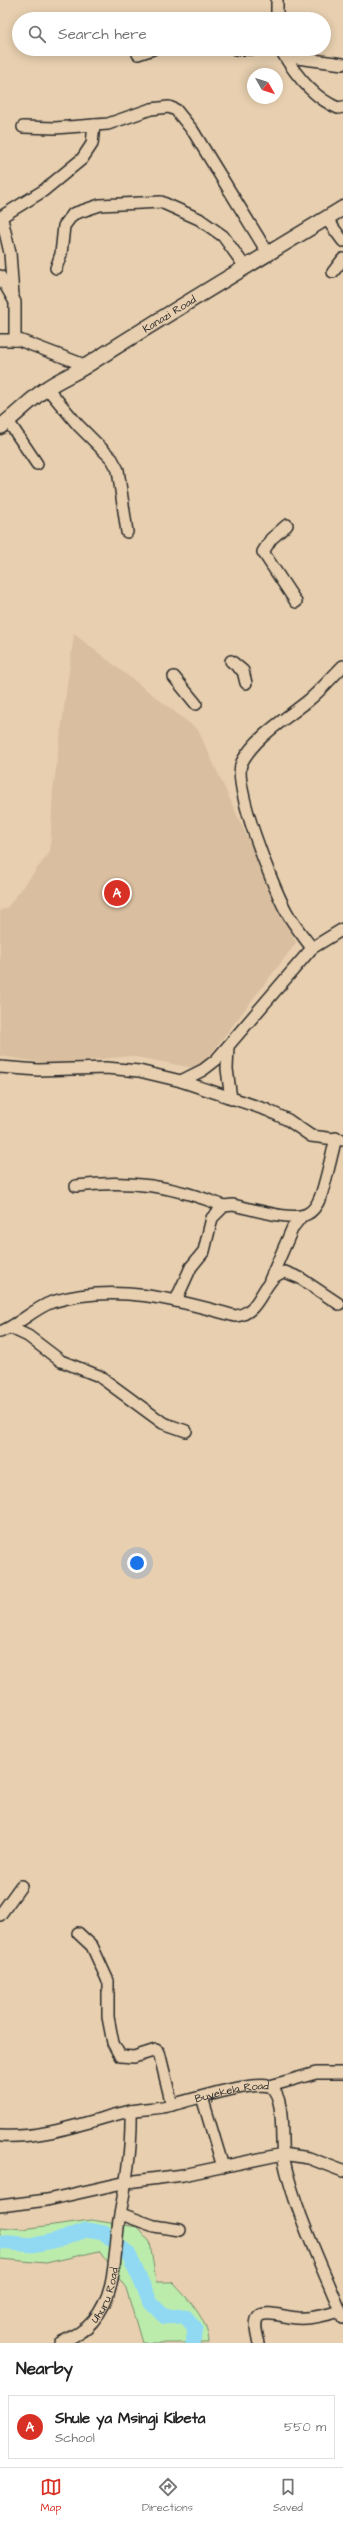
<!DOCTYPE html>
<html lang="en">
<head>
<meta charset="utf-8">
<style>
  body { margin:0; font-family:"Architects Daughter",sans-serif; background:#f6f6f6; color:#222 }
  .compass { position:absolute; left:247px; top:68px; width:36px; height:36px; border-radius:50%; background:#fff; box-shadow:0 2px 10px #0003; rotate:129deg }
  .you { position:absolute; left:137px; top:1563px; width:14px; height:14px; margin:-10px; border:3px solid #fff; border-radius:50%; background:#1a73e8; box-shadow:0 0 0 6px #1a73e833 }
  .badge { display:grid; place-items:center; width:26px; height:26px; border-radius:50%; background:#d93025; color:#fff; font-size:13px; font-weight:700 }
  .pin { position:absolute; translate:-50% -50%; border:2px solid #fff; box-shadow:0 1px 4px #0006 }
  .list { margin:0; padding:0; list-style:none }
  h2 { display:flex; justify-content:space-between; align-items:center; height:52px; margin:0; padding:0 16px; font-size:17px }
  h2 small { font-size:13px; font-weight:400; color:#767676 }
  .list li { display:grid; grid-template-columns:26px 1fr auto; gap:12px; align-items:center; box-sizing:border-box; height:64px; margin:0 8px 8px; padding:0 8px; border:1px solid #e0e0e0; border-radius:0px }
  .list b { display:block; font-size:15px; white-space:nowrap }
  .list p { margin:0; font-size:13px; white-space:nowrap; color:#767676 }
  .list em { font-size:13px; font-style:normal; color:#767676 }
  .icon { flex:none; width:22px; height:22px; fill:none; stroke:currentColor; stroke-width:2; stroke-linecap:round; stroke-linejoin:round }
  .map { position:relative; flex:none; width:343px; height:2343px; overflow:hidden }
  .search { position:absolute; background:#fff; box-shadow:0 2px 10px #0003; left:12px; right:12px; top:12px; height:44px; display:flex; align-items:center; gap:10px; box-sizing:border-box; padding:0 14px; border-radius:22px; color:#767676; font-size:15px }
  .sheet { height:124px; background:#fff }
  nav { display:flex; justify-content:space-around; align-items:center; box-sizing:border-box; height:56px; border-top:1px solid #e0e0e0; background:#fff; font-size:11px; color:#767676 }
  nav a { display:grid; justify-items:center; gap:2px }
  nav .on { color:#d93025 }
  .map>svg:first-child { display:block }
  .built { fill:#d9be9f }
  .green { fill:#bcecac; stroke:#748c6c }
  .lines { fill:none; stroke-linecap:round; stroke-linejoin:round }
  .river { stroke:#91d9f3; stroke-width:15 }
  .minor-casing { stroke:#2b2b2b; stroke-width:14 }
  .major-casing { stroke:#2b2b2b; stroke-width:17 }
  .minor { stroke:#e7cfaf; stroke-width:11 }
  .major { stroke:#e7cfaf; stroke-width:14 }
  .labels { text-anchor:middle; stroke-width:3; stroke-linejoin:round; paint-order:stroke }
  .street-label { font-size:11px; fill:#2b2b2b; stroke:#e7cfaf }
</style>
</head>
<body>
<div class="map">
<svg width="343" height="2343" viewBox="0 0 343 2343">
  <rect width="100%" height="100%" fill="#e7cfaf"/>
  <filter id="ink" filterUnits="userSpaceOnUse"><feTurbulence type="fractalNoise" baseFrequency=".025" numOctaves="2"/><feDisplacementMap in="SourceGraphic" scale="8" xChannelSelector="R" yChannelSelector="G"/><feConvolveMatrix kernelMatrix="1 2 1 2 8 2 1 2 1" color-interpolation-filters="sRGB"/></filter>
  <g filter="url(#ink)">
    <polygon class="built" points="74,634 198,730 296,943 199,1069 131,1056 52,1064 0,1056 0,910 6,909 50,852 53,791"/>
    <path class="green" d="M91,2220L137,2227L150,2242L156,2282H172C188,2299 208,2319 209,2343H142L126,2288L99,2251L46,2263L0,2259V2227L23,2229Z"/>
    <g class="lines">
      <polyline class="river" points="0,2242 33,2245 62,2239 86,2230 104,2233 128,2253 151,2303 165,2317 185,2316 195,2328 193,2343"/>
      <defs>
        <g id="minor">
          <polyline points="277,19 277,0"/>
          <polyline points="236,49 251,49"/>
          <polyline points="282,51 297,58 343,64"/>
          <path d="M282,52C295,74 314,98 338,108L343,107"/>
          <polyline points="138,54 153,49"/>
          <polyline points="23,127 55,128 108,124 151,109 169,107 176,110 193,131 269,255"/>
          <polyline points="326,218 343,241"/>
          <polyline points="56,268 61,254 64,226 73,214 100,205 161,202 199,219 223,236 246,268"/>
          <polyline points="333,272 343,259"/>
          <polyline points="0,276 15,302 15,340"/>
          <polyline points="13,296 10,253 2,219 4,215 43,191 82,159 92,144 94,125"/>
          <polyline points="0,340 19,340 87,366"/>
          <polyline points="47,388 78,425 112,459 118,470 127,532"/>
          <polyline points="8,421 37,464"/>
          <polyline points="287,525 271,539 263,552 296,602"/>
          <polyline points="231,661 243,671 246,683"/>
          <polyline points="174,677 196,704"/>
          <path d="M312,948C303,936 293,924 286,911C273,887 231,783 242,762C256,736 287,718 309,700C321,690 332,677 343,666"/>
          <polyline points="228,1047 227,1069 231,1099"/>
          <polyline points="0,1067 38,1070 106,1068 139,1071 181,1081 267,1110 288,1120 311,1136 343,1140"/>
          <polyline points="181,1081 203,1070 216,1060 312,948 343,929"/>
          <path d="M76,1186C129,1179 174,1186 224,1206"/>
          <polyline points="270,1280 293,1227 300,1218"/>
          <path d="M176,1300L191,1267L204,1251L212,1218L224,1206L233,1205C324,1227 314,1224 336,1138"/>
          <polyline points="11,1328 28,1336 61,1361 99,1376 163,1423 186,1431"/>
          <path d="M0,1332C19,1325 33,1309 52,1302C114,1283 175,1299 235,1316C263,1314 262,1275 285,1272L300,1278L339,1304"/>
          <polyline points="0,1915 21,1886"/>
          <polyline points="78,1933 92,1946 108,1981 108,2017 113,2043 120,2056 134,2057 156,2050 159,2052 172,2105"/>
          <polyline points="270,2086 316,2073 343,2073"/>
          <polyline points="202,2097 223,2167"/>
          <path id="s1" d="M0,2136C45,2139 87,2121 130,2111C145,2108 161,2109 175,2104C199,2098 247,2082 270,2086C286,2098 280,2138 283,2156C295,2213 322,2265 343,2318"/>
          <polyline points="0,2206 47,2200 127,2182 183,2175 283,2154 309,2158 343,2171"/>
          <polyline points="121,2214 154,2226 180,2230"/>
          <path id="s2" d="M60,2343C72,2337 84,2332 93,2321C117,2293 114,2254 119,2220C126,2183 132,2148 131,2111"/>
          <path d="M259,2343C247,2302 271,2315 297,2318C311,2319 327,2315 340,2311"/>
        </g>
        <g id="major">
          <path id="s3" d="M0,427C16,415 31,399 47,388C60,379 76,373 89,364C173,310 258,260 343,208"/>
        </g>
      </defs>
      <use href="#minor" class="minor-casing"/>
      <use href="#major" class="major-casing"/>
      <use href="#minor" class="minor"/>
      <use href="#major" class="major"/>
    </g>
  </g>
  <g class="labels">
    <g class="street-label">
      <text dy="4" stroke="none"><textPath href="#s3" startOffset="204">Kanazi Road</textPath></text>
      <text dy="4" stroke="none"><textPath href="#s1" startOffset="237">Buyekela Road</textPath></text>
      <text dy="4" stroke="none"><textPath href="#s2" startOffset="69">Uhuru Road</textPath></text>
    </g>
  </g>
</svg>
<svg class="compass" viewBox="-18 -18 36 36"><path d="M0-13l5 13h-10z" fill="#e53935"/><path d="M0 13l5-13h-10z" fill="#767676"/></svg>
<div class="you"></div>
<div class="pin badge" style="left:117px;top:893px">A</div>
<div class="search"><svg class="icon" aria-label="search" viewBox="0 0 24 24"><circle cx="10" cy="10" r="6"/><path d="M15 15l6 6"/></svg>Search here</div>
</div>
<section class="sheet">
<h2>Nearby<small></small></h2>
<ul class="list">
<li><span class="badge">A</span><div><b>Shule ya Msingi Kibeta</b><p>School</p></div><em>550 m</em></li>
</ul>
</section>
<nav>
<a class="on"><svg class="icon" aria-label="map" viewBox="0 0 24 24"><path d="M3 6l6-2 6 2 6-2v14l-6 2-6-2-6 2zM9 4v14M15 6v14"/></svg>Map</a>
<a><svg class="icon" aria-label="directions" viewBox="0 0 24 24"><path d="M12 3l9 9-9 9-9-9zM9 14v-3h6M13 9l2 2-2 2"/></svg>Directions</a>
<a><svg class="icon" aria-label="saved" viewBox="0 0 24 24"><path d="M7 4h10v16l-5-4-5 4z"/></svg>Saved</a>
</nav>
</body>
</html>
